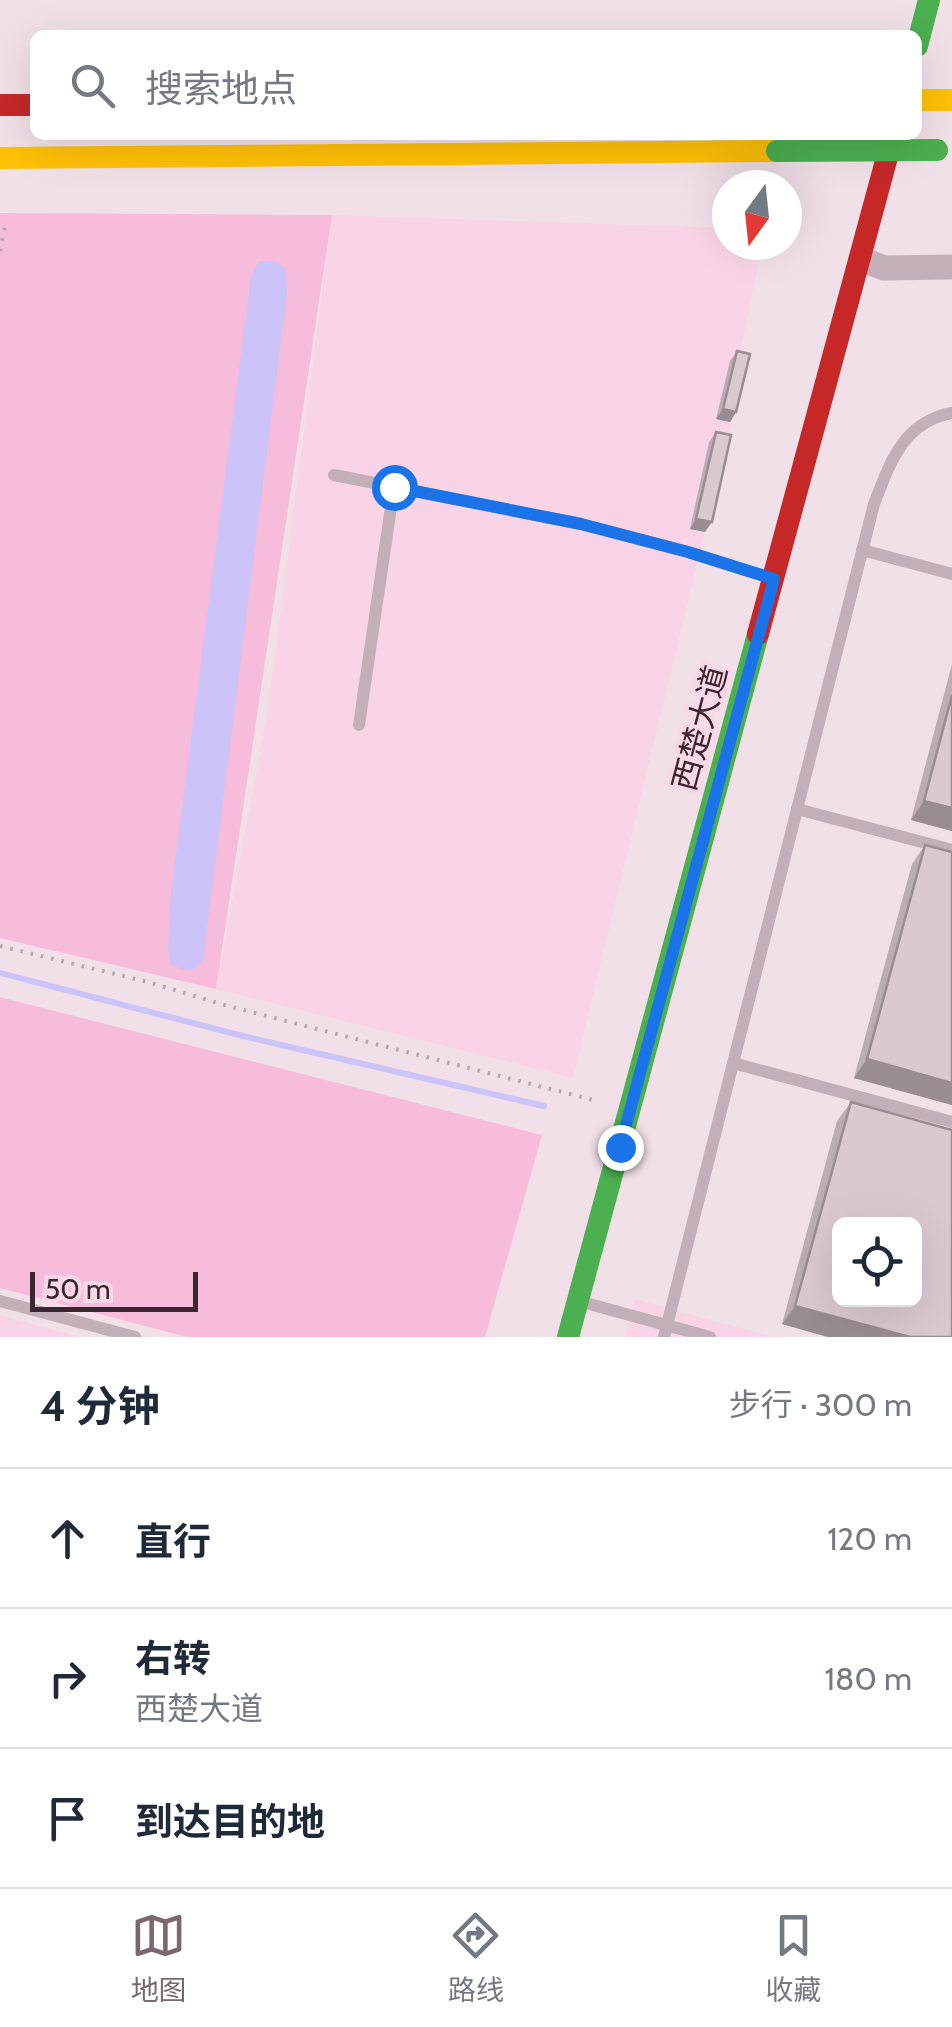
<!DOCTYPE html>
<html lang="zh">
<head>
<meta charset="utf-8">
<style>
  body { margin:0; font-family:Cabin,"Noto Sans SC",sans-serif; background:#f2f2f3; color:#1f2937 }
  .controls { position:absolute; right:30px; bottom:30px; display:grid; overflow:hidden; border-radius:15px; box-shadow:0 10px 40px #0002 }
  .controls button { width:90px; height:90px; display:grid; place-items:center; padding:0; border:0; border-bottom:2px solid #e0e1e3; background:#fff; color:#1f2937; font:50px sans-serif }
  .compass { position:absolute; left:712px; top:170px; width:90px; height:90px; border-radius:50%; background:#fff; box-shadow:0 10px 40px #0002; rotate:195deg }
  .scale { position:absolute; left:30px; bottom:25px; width:168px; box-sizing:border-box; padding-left:10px; border:5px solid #3a2630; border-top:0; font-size:28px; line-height:35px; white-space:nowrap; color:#3a2630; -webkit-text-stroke:8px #fad8e8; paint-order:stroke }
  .stop { position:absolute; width:30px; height:30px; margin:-22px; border:8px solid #1a73e8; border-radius:50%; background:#fff }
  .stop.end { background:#1a73e8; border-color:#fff; box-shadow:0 2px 10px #0008 }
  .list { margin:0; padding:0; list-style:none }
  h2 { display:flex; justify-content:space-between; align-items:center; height:130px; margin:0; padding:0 40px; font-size:42px }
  h2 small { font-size:32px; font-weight:400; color:#747a83 }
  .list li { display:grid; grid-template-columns:65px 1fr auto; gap:30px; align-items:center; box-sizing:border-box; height:140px; padding:0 40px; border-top:2px solid #e0e1e3 }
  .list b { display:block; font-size:38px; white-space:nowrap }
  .list p { margin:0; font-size:32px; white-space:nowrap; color:#747a83 }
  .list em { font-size:32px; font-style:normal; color:#747a83 }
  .icon { flex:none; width:55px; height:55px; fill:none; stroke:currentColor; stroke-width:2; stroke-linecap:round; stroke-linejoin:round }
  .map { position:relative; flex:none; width:952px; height:1337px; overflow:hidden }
  .search { position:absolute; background:#fff; box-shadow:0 10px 40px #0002; left:30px; right:30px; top:30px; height:110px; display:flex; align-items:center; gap:25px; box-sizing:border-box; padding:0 35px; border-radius:15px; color:#747a83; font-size:38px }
  .sheet { height:550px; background:#fff }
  nav { display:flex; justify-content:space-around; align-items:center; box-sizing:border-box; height:140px; border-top:2px solid #e0e1e3; background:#fff; font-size:28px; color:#747a83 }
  nav a { display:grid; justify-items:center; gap:5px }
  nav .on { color:#7a6771 }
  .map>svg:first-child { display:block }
  .built { fill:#f8d4e6 }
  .green { fill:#f8bcdb }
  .water { fill:#ccc3f8 }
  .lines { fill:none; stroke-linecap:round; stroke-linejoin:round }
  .stream { stroke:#ccc3f8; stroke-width:6 }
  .path { stroke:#b6a6ae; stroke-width:4; stroke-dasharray:2.5 8; stroke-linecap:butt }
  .lane { stroke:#c2afb9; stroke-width:12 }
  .street { stroke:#c2afb9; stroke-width:25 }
  .fast { stroke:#4caf50; stroke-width:22 }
  .slow { stroke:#ffc107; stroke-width:22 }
  .jam { stroke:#c62828; stroke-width:22 }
  .fast-bridge { stroke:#4caf50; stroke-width:22 }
  .wall { fill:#bcadb5 }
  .shaded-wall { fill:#998d93 }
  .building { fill:#dbc9d2; stroke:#998d93; stroke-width:2.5; fill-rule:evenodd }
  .route { stroke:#1a73e8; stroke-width:12 }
  .labels { text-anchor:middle; stroke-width:9; stroke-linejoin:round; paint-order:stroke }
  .street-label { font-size:32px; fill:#3a2630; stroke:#fad8e8 }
</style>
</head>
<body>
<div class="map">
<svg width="952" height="1337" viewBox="0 0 952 1337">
  <rect width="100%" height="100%" fill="#f2e0e9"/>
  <g class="built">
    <polygon points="332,215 727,228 727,245 762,245 739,358 746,361 573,1078 216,989 268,709"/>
    <polygon points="635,1299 773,1337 625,1337"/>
    <polygon points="0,1315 80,1337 0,1337"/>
  </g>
  <g class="green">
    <polygon points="0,213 332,215 216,989 0,938"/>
    <polygon points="0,997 542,1135 485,1337 187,1337 0,1288"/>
  </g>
  <polygon class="water" points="258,261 272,261 286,268 287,294 203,960 197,968 184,970 170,964 168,948 171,893 251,276"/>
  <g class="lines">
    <polyline class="stream" points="0,973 243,1036 544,1106"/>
    <g class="path">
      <polyline points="0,251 5,226"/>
      <polyline points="0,946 148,982 228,1006 597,1101"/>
    </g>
    <g class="lane">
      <polyline points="334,475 581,524 688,552 767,577"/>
      <polyline points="862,550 952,574"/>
      <polyline points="359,725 394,487"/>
      <polyline points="797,809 952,850"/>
      <polyline points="733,1063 952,1122"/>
      <polyline points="0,1301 135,1337"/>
      <polyline points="582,1302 710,1337"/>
      <path d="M664,1337L874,504C890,463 903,422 952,413"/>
    </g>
    <polyline class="street" points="861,259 884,268 952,267"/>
    <g class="fast">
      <polyline points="917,46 929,0"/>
      <polyline points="568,1337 758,634"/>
    </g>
    <g class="slow">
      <polyline points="917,100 952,100"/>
      <polyline points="0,158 777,151"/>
    </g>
    <g class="jam">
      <polyline points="0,105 35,105"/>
      <polyline points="758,634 893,135"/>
    </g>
    <polyline class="fast-bridge" points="777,151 937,150"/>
  </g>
  <g class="wall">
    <polygon points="737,351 736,412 730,422 716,419 730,361"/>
    <polygon points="716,432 705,532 690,529 709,442"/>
    <polygon points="952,664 952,831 911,820"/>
    <polygon points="925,845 952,852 952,1105 854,1078 912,864"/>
    <polygon points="851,1102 952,1337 828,1337 782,1324 837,1121"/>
  </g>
  <g class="shaded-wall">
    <polygon points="723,409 736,412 730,422 716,419"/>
    <polygon points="696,519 712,522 705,532 690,529"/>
    <polygon points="924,801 952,808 952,831 911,820"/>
    <polygon points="867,1059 952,1083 952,1105 854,1078"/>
    <polygon points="795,1306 910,1337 828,1337 782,1324"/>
  </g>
  <g class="building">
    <polygon points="737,351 750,354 736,412 723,409"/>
    <polygon points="716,432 731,435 712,522 696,519"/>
    <polygon points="952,695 952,808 924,801"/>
    <polygon points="925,845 952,852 952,1083 867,1059"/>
    <path d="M851,1102L952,1130V1337H910L795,1306ZM840,1224H914V1300H840Z"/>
  </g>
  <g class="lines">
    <polyline class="route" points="394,487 581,524 688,552 774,579 620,1147"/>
  </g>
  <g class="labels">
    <g class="street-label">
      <text transform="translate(700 728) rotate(-75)" y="11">西楚大道</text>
    </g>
  </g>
</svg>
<div class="controls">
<button><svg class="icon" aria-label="locate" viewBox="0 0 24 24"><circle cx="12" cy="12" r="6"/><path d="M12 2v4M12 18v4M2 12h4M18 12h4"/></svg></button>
</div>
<svg class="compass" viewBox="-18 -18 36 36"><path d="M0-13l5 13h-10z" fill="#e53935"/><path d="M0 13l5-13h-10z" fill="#747a83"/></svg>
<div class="scale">50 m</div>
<div class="stop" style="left:394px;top:487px"></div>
<div class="stop end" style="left:620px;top:1147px"></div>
<div class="search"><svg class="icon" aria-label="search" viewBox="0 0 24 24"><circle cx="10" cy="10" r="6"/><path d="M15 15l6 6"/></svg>搜索地点</div>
</div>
<section class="sheet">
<h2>4 分钟<small>步行 · 300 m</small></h2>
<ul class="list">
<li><svg class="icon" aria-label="ahead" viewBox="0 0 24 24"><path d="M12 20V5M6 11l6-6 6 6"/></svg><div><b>直行</b></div><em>120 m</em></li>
<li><svg class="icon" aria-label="right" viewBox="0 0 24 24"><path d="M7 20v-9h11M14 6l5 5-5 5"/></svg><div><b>右转</b><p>西楚大道</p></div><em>180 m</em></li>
<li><svg class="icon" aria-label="arrive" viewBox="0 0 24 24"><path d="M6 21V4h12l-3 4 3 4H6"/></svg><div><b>到达目的地</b></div></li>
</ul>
</section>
<nav>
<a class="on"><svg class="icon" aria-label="map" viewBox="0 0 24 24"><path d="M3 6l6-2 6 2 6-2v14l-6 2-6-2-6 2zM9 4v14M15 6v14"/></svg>地图</a>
<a><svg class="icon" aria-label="directions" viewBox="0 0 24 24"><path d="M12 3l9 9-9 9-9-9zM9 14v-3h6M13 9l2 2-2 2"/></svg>路线</a>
<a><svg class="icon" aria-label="saved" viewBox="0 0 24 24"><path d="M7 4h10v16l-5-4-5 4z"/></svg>收藏</a>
</nav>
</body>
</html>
